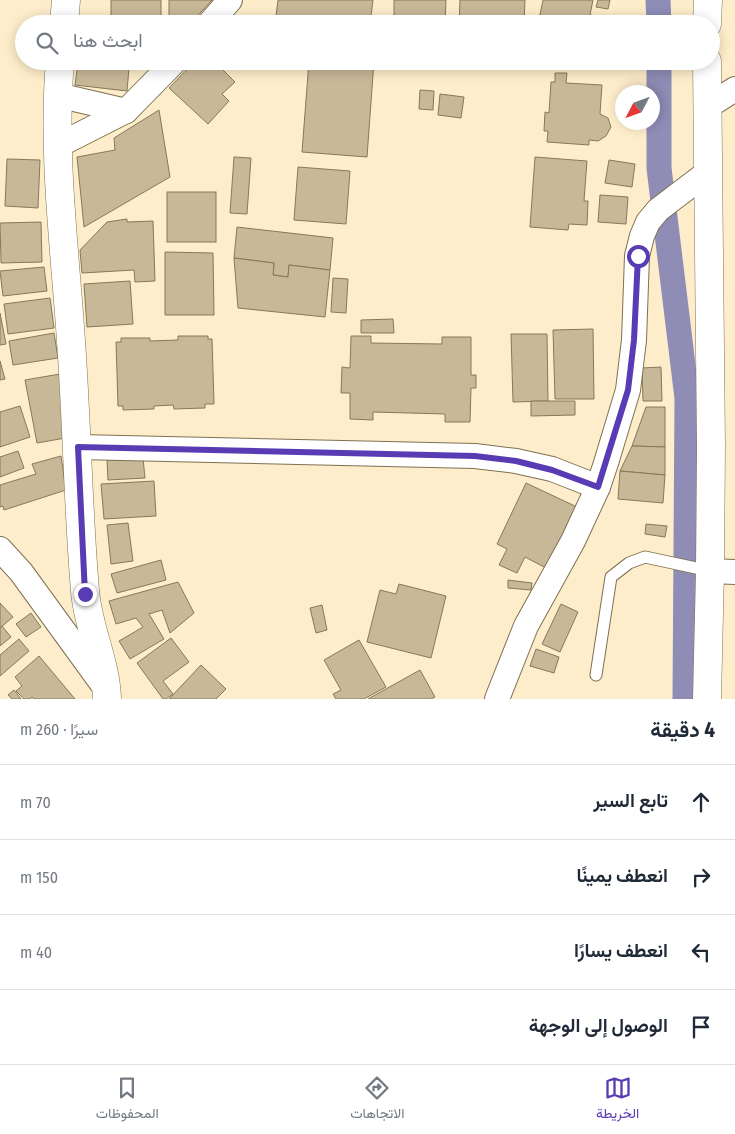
<!DOCTYPE html>
<html lang="ar">
<head>
<meta charset="utf-8">
<style>
  body { margin:0; font-family:"Fira Sans Condensed",Vazirmatn,sans-serif; background:#f2f2f3; color:#1f2937; direction:rtl }
  .compass { position:absolute; left:615px; top:85px; width:45px; height:45px; border-radius:50%; background:#fff; box-shadow:0 2px 12px #0003; rotate:229deg }
  .stop { position:absolute; width:15px; height:15px; margin:-11px; border:4px solid #593cb4; border-radius:50%; background:#fff }
  .stop.end { background:#593cb4; border-color:#fff; box-shadow:0 1px 5px #0008 }
  .list { margin:0; padding:0; list-style:none }
  h2 { display:flex; justify-content:space-between; align-items:center; height:65px; margin:0; padding:0 20px; font-size:21px }
  h2 small { font-size:16px; font-weight:400; color:#747a83 }
  .list li { display:grid; grid-template-columns:32px 1fr auto; gap:15px; align-items:center; box-sizing:border-box; height:75px; padding:0 20px; border-top:1px solid #e0e1e3 }
  .list b { display:block; font-size:19px; white-space:nowrap }
  .list em { font-size:16px; font-style:normal; color:#747a83 }
  .icon { flex:none; width:28px; height:28px; fill:none; stroke:currentColor; stroke-width:2; stroke-linecap:round; stroke-linejoin:round }
  .map { position:relative; flex:none; width:735px; height:699px; overflow:hidden; direction:ltr }
  .search { position:absolute; background:#fff; box-shadow:0 2px 12px #0003; left:15px; right:15px; top:15px; height:55px; display:flex; align-items:center; gap:12px; box-sizing:border-box; padding:0 18px; border-radius:28px; color:#747a83; font-size:19px }
  .sheet { height:365px; background:#fff }
  nav { display:flex; justify-content:space-around; align-items:center; box-sizing:border-box; height:70px; border-top:1px solid #e0e1e3; background:#fff; font-size:14px; color:#747a83 }
  nav a { display:grid; justify-items:center; gap:2px }
  nav .on { color:#593cb4 }
  .map>svg:first-child { display:block }
  .lines { fill:none; stroke-linecap:round; stroke-linejoin:round }
  .canal { stroke:#8f8cb6; stroke-width:25 }
  .building { fill:#c7b897; stroke:#867859 }
  .service-casing { stroke:#7f7052; stroke-width:13 }
  .minor-casing { stroke:#7f7052; stroke-width:26 }
  .tertiary-casing { stroke:#7f7052; stroke-width:29 }
  .service { stroke:#fff; stroke-width:11 }
  .minor { stroke:#fff; stroke-width:24 }
  .tertiary { stroke:#fff; stroke-width:28 }
  .route { stroke:#593cb4; stroke-width:6 }
</style>
</head>
<body>
<div class="map">
<svg width="735" height="699" viewBox="0 0 735 699">
  <rect width="100%" height="100%" fill="#fdedcb"/>
  <g class="lines">
    <g class="canal">
      <polyline points="658,0 659,24"/>
      <polyline points="659,61 659,168 687,398 685,699"/>
    </g>
  </g>
  <g class="building">
    <polygon points="111,0 161,0 161,18 111,17"/>
    <polygon points="169,0 212,0 190,24 169,24"/>
    <polygon points="278,0 373,0 370,24 275,24"/>
    <polygon points="394,0 446,0 445,24 394,24"/>
    <polygon points="460,0 525,0 524,24 459,24"/>
    <polygon points="543,0 593,0 590,15 596,16 595,24 538,24"/>
    <polygon points="598,0 610,0 608,9 596,7"/>
    <polygon points="195,61 228,61 228,62 222,69 235,82 222,94 229,101 208,124 169,88"/>
    <polygon points="309,61 374,61 367,157 302,152"/>
    <polygon points="78,62 129,68 127,91 75,85"/>
    <polygon points="555,73 567,73 566,83 602,85 600,114 608,118 611,127 606,136 598,141 589,140 589,145 547,142 548,131 544,131 545,112 549,113 551,82 555,82"/>
    <polygon points="420,90 434,91 433,110 419,109"/>
    <polygon points="440,94 464,97 461,118 438,115"/>
    <polygon points="159,110 170,177 84,227 77,157 115,150 114,138"/>
    <polygon points="234,157 251,158 247,214 230,213"/>
    <polygon points="535,157 587,161 584,201 588,201 587,225 569,224 568,230 530,227"/>
    <polygon points="7,159 40,160 38,208 5,206"/>
    <polygon points="609,160 635,164 632,187 605,183"/>
    <polygon points="298,167 350,171 346,224 294,220"/>
    <rect x="167" y="192" width="49" height="50"/>
    <polygon points="600,195 628,197 626,224 598,222"/>
    <polygon points="127,219 127,222 153,221 155,281 135,282 134,270 82,273 80,250 107,222"/>
    <polygon points="41,222 42,262 1,263 0,223"/>
    <polygon points="237,227 333,238 330,270 289,265 288,277 273,275 274,263 234,258"/>
    <polygon points="165,252 213,253 214,315 165,315"/>
    <polygon points="234,258 274,263 273,275 288,277 289,265 330,270 325,317 238,308"/>
    <polygon points="44,267 47,291 3,296 0,271"/>
    <polygon points="333,278 348,279 346,313 331,312"/>
    <polygon points="130,281 133,324 87,327 84,284"/>
    <polygon points="50,298 54,328 8,334 4,304"/>
    <polygon points="0,313 6,344 0,345"/>
    <polygon points="393,319 394,333 361,333 361,320"/>
    <polygon points="593,329 594,399 555,399 553,330"/>
    <polygon points="54,333 58,358 13,365 9,341"/>
    <polygon points="511,334 547,334 548,401 513,402"/>
    <polygon points="178,336 208,336 208,339 212,339 214,404 205,404 205,408 174,409 173,405 154,406 154,409 123,410 123,406 118,406 116,342 121,342 121,338 150,338 150,341 178,340"/>
    <polygon points="351,336 371,336 371,343 442,344 442,337 471,337 471,375 476,375 476,388 471,388 470,422 445,422 445,414 373,412 373,420 350,419 350,393 341,393 342,367 350,368"/>
    <polygon points="0,361 5,379 0,380"/>
    <polygon points="661,367 662,401 643,401 642,368"/>
    <polygon points="60,374 71,437 37,443 25,380"/>
    <polygon points="531,401 575,401 575,415 531,416"/>
    <polygon points="20,406 30,437 0,447 0,412"/>
    <polygon points="646,407 665,407 665,447 632,446"/>
    <polygon points="632,446 665,447 665,475 620,471"/>
    <polygon points="18,451 24,468 0,477 0,457"/>
    <polygon points="61,456 66,490 4,510 3,506 0,507 0,485 36,474 32,464"/>
    <polygon points="143,458 145,478 108,480 107,460"/>
    <polygon points="620,471 665,475 663,503 618,499"/>
    <polygon points="154,481 156,516 104,519 101,484"/>
    <polygon points="526,483 577,507 548,569 525,557 517,573 499,565 507,549 497,544"/>
    <polygon points="128,523 133,561 111,564 107,525"/>
    <polygon points="646,524 667,526 665,537 645,534"/>
    <polygon points="161,560 166,580 117,593 111,574"/>
    <polygon points="508,580 532,583 531,590 508,588"/>
    <polygon points="178,582 194,613 170,633 162,610 149,614 164,639 130,659 119,641 143,627 136,618 116,624 109,601"/>
    <polygon points="399,584 446,596 431,658 367,642 380,590 396,594"/>
    <polygon points="0,603 13,617 0,628"/>
    <polygon points="561,604 578,612 560,652 542,644"/>
    <polygon points="322,605 327,630 316,633 310,608"/>
    <polygon points="31,613 41,627 26,637 16,624"/>
    <polygon points="2,626 11,637 0,646 0,628"/>
    <polygon points="171,638 189,662 163,681 173,694 166,699 163,699 137,663"/>
    <polygon points="19,639 29,651 0,676 0,655"/>
    <polygon points="359,640 386,687 364,699 336,699 333,694 341,690 324,660"/>
    <polygon points="536,649 559,657 554,673 530,666"/>
    <polygon points="39,656 75,699 34,699 32,697 30,699 24,699 16,691 22,686 15,677"/>
    <polygon points="201,665 226,689 216,699 169,699"/>
    <polygon points="420,670 435,697 431,699 368,699"/>
    <polygon points="14,690 21,699 12,699 8,695"/>
  </g>
  <g class="lines">
    <defs>
      <polyline id="service" points="596,675 611,577 629,563 645,557 710,571"/>
      <g id="minor">
        <polyline points="209,24 230,0"/>
        <polyline points="57,95 126,111"/>
        <polyline points="707,107 735,89"/>
        <polyline points="57,146 126,111 175,61"/>
        <polyline points="78,447 475,456 516,461 552,469 598,487"/>
        <polyline points="0,549 21,572 106,689"/>
        <polyline points="710,571 735,572"/>
        <polyline points="497,699 526,626 573,541 598,487 606,463 628,390 634,340 637,256 642,236 648,222 658,210 708,172"/>
      </g>
      <g id="tertiary">
        <polyline points="64,24 66,0"/>
        <polyline points="707,24 708,0"/>
        <path d="M60,61C52,153 65,250 71,341C77,425 78,508 85,591C88,628 106,662 107,699"/>
        <polyline points="707,61 711,446 710,571 707,699"/>
      </g>
    </defs>
    <use href="#service" class="service-casing"/>
    <use href="#minor" class="minor-casing"/>
    <use href="#tertiary" class="tertiary-casing"/>
    <use href="#service" class="service"/>
    <use href="#minor" class="minor"/>
    <use href="#tertiary" class="tertiary"/>
  </g>
  <g class="lines">
    <polyline class="route" points="85,594 78,447 475,456 516,461 552,470 598,487 628,390 634,340 638,256"/>
  </g>
</svg>
<svg class="compass" viewBox="-18 -18 36 36"><path d="M0-13l5 13h-10z" fill="#e53935"/><path d="M0 13l5-13h-10z" fill="#747a83"/></svg>
<div class="stop" style="left:638px;top:256px"></div>
<div class="stop end" style="left:85px;top:594px"></div>
<div class="search"><svg class="icon" aria-label="search" viewBox="0 0 24 24"><circle cx="10" cy="10" r="6"/><path d="M15 15l6 6"/></svg>ابحث هنا</div>
</div>
<section class="sheet">
<h2>4 دقيقة<small>سيرًا · 260 m</small></h2>
<ul class="list">
<li><svg class="icon" aria-label="ahead" viewBox="0 0 24 24"><path d="M12 20V5M6 11l6-6 6 6"/></svg><div><b>تابع السير</b></div><em>70 m</em></li>
<li><svg class="icon" aria-label="right" viewBox="0 0 24 24"><path d="M7 20v-9h11M14 6l5 5-5 5"/></svg><div><b>انعطف يمينًا</b></div><em>150 m</em></li>
<li><svg class="icon" aria-label="left" viewBox="0 0 24 24"><path d="M17 20v-9H6M10 6l-5 5 5 5"/></svg><div><b>انعطف يسارًا</b></div><em>40 m</em></li>
<li><svg class="icon" aria-label="arrive" viewBox="0 0 24 24"><path d="M6 21V4h12l-3 4 3 4H6"/></svg><div><b>الوصول إلى الوجهة</b></div></li>
</ul>
</section>
<nav>
<a class="on"><svg class="icon" aria-label="map" viewBox="0 0 24 24"><path d="M3 6l6-2 6 2 6-2v14l-6 2-6-2-6 2zM9 4v14M15 6v14"/></svg>الخريطة</a>
<a><svg class="icon" aria-label="directions" viewBox="0 0 24 24"><path d="M12 3l9 9-9 9-9-9zM9 14v-3h6M13 9l2 2-2 2"/></svg>الاتجاهات</a>
<a><svg class="icon" aria-label="saved" viewBox="0 0 24 24"><path d="M7 4h10v16l-5-4-5 4z"/></svg>المحفوظات</a>
</nav>
</body>
</html>
